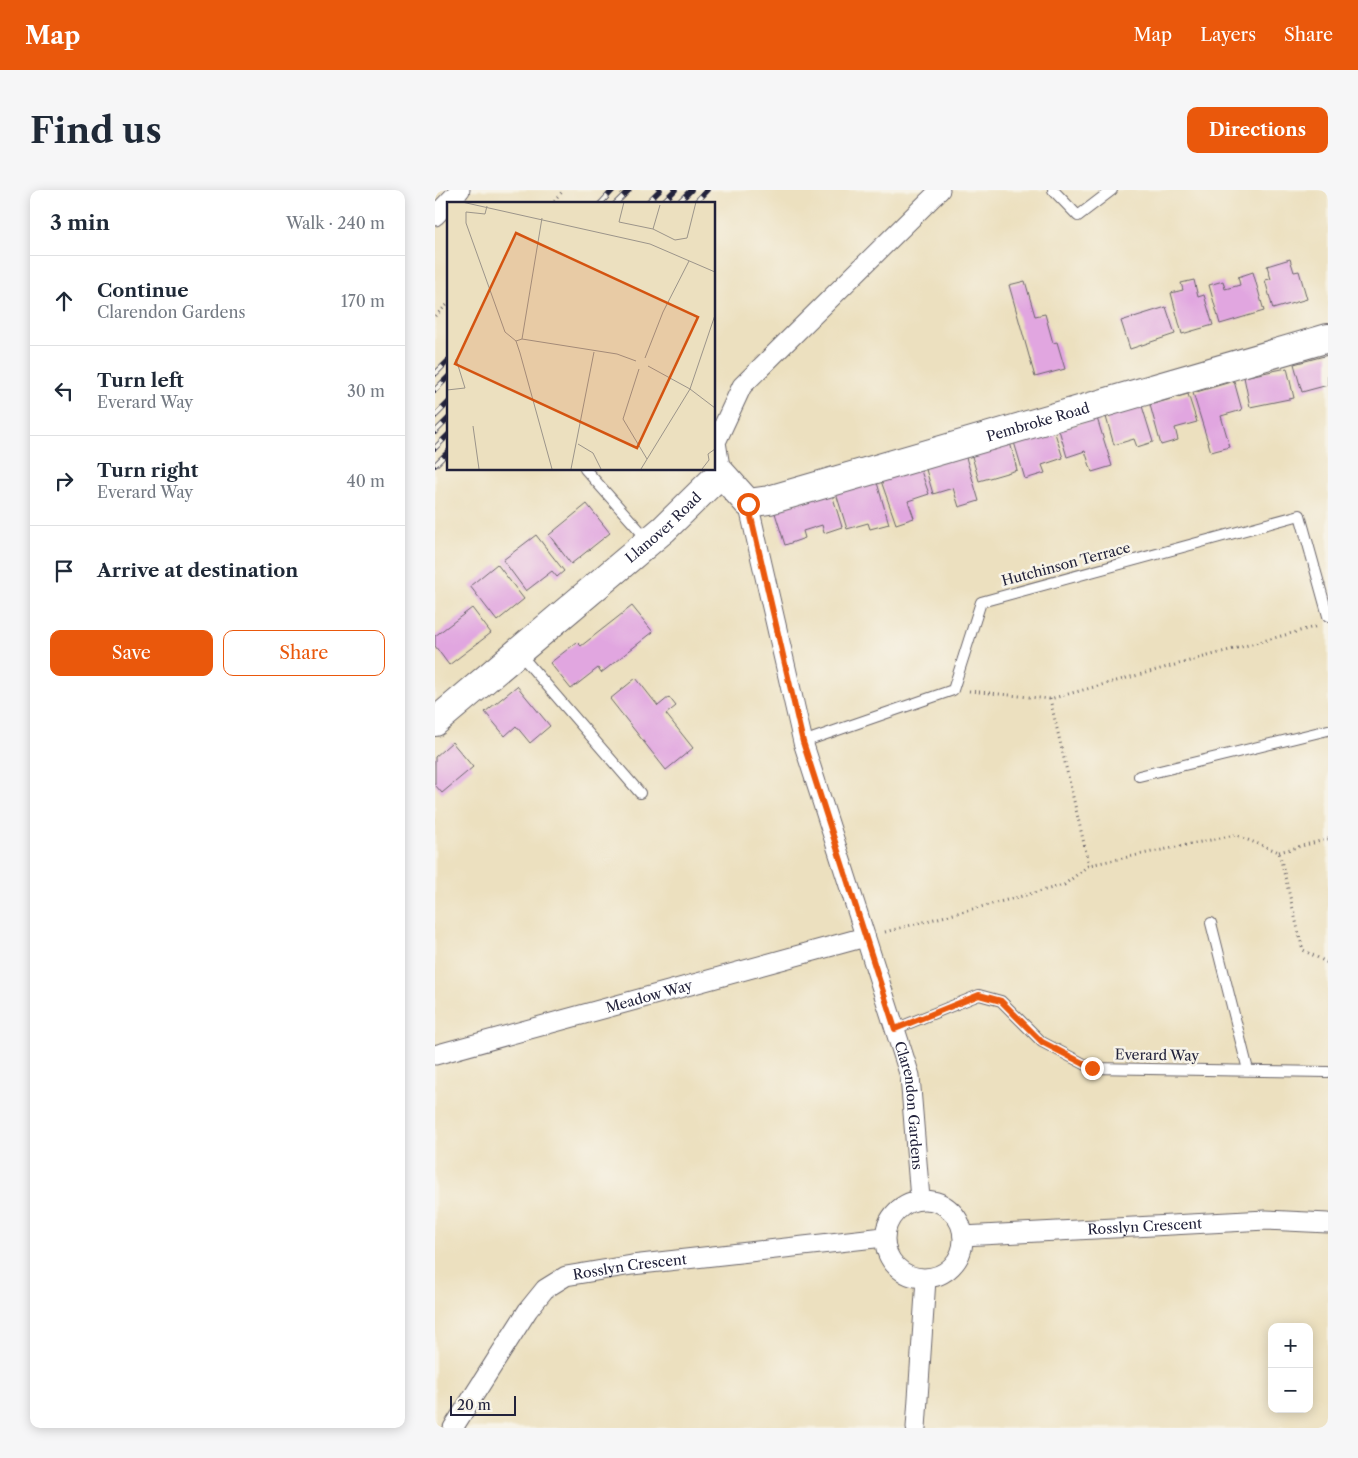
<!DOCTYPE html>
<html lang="en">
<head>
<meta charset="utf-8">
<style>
  body { margin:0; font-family:"Libre Caslon Text",serif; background:#f6f6f7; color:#1f2937 }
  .controls { position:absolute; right:15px; bottom:15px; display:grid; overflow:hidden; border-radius:10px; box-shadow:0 2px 12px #0003 }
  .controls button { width:45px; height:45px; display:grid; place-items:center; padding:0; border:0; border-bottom:1px solid #e0e1e3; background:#fff; color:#1f2937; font:25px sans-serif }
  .scale { position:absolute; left:15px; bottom:12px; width:66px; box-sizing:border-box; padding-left:5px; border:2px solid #22223b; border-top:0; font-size:14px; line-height:18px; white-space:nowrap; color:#22223b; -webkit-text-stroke:4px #f7f3e8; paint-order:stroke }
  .stop { position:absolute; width:15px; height:15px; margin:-11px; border:4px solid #ea580c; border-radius:50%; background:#fff }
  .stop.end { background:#ea580c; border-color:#fff; box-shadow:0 1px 5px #0008 }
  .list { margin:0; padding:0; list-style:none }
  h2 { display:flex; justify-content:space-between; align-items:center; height:65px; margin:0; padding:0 20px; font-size:21px }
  h2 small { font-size:16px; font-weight:400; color:#747a83 }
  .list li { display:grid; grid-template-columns:32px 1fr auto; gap:15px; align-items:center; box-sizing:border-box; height:90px; padding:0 20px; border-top:1px solid #e0e1e3 }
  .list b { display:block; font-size:19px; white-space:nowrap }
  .list p { margin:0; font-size:16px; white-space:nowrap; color:#747a83 }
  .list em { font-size:16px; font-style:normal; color:#747a83 }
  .actions { display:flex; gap:10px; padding:15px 20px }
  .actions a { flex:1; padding:11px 0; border:1px solid #ea580c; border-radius:10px; text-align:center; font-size:18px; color:#ea580c }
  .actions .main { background:#ea580c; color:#fff }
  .icon { flex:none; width:28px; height:28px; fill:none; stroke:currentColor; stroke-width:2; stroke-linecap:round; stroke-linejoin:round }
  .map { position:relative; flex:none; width:893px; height:1238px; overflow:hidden; border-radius:10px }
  header { display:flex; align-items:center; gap:30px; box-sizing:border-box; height:70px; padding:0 25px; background:#ea580c; color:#fff }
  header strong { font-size:24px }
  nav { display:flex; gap:28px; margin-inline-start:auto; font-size:18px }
  .intro { display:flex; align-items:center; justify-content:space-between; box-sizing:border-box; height:120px; padding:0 30px }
  h1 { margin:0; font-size:35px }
  .button { padding:12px 22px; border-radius:10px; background:#ea580c; color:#fff; font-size:18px; font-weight:700 }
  main { display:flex; gap:30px; padding:0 30px }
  aside { flex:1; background:#fff; border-radius:10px; box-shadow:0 2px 12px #0003 }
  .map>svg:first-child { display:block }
  .building { fill:#e1a6e0 }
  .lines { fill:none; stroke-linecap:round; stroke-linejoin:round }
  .lane-casing { stroke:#696469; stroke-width:12 }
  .street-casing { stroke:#696469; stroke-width:21 }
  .secondary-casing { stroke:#696469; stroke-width:30 }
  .path { stroke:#696469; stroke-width:3; stroke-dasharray:1 4; stroke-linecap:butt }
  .lane { stroke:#fff; stroke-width:10 }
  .street { stroke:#fff; stroke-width:19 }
  .secondary { stroke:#fff; stroke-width:28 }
  .rail-casing { stroke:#22223b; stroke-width:5.5 }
  .rail { stroke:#f7f3e8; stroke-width:4; stroke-dasharray:11; stroke-linecap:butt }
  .route { stroke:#ea580c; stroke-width:6 }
  .labels { text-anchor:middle; stroke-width:5; stroke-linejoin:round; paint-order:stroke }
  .street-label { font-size:14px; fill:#22223b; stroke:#f7f3e8 }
  .inset-road { fill:none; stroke:#9b948a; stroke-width:1 }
  .view { fill:#d45411; fill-opacity:0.15; stroke:#d45411; stroke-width:2.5 }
  .inset-edge { fill:none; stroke:#22223b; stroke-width:2.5 }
</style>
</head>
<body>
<header>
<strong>Map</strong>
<nav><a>Map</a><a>Layers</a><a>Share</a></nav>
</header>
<div class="intro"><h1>Find us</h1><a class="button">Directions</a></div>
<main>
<aside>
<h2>3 min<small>Walk · 240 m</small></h2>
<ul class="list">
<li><svg class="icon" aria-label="ahead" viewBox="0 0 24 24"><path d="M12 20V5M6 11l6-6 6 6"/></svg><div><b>Continue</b><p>Clarendon Gardens</p></div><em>170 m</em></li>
<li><svg class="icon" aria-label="left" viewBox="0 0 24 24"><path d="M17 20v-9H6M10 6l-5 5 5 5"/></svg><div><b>Turn left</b><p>Everard Way</p></div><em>30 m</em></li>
<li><svg class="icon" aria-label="right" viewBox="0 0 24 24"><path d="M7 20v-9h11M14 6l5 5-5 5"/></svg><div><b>Turn right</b><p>Everard Way</p></div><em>40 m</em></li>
<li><svg class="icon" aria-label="arrive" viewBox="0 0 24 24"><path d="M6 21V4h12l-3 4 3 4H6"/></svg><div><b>Arrive at destination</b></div></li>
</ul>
<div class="actions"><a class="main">Save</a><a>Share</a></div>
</aside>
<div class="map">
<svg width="893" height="1238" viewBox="0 0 893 1238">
  <rect width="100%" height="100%" fill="#f7f3e8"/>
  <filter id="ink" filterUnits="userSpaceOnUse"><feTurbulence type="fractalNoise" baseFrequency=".02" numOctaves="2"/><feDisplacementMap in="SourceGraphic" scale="10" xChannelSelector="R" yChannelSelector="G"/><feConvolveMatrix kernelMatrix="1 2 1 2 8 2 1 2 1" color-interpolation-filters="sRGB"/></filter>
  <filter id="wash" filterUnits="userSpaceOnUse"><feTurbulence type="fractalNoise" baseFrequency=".0096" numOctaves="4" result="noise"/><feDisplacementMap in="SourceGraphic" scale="20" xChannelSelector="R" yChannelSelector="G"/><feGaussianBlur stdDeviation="1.12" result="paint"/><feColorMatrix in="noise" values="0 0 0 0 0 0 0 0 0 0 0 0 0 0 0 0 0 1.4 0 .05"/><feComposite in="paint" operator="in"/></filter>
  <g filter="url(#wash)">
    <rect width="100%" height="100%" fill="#ece0bf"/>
    <g id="blocks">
      <g class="building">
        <polygon points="855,69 859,82 864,81 872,109 838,119 830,90 836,89 832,76"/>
        <polygon points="818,82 829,121 785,134 774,95 788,91 790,99 805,95 803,87"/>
        <polygon points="759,90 763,107 769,105 778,135 747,144 736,103 748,100 746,93"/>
        <polygon points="590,91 600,126 610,124 618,153 622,152 630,179 600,187 574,95"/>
        <polygon points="731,117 740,144 695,159 686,131"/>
        <polygon points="893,165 893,195 867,202 859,174"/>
        <polygon points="852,178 859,208 815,217 809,187"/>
        <polygon points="799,191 807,220 786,226 795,257 776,262 758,203"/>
        <polygon points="753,204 762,232 740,238 743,250 726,255 715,215"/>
        <polygon points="707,216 718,252 702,257 699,249 679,255 671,227"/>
        <polygon points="662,228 677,276 657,282 650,261 632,267 624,240"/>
        <polygon points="619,240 628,268 607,275 610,283 590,289 579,252"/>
        <polygon points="575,252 582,280 544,291 536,263"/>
        <polygon points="530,264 544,311 524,317 518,298 498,304 490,276"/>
        <polygon points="484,275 494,304 473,311 479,328 461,334 445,288"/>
        <polygon points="441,289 454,334 435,339 433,333 412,339 400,300"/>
        <polygon points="396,301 407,337 389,343 387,335 368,341 370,348 350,355 339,320"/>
        <polygon points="152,314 175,343 136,374 114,345"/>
        <polygon points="101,345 129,381 122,387 117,381 91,401 68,370"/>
        <polygon points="62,374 89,409 62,431 35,396"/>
        <polygon points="197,416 218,442 166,483 163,478 136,499 115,473 142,452 146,456"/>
        <polygon points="37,418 56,443 14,475 0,456 0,446"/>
        <polygon points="201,488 223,516 234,507 241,516 231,524 258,558 231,580 175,509"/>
        <polygon points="82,496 115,536 95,553 81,536 70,546 50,522"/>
        <polygon points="17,552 38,577 7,603 0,595 0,567"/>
      </g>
    </g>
  </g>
  <g filter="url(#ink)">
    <use href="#blocks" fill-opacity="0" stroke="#696469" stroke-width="1"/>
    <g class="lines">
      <defs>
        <g id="lane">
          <polyline points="618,0 643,26 677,0"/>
          <polyline points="150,279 214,351"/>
          <polyline points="84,463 205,603"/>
          <polyline points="368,552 518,500 546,412 865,325 893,426"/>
          <polyline points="704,586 893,540"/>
          <polyline points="776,733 813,880"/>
          <polyline points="460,839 544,805 566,811 607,852 657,878 893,882"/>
        </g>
        <g id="street">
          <polyline points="0,26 25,0"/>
          <polyline points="286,283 281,252 307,196 505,0"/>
          <path id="s1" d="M313,313L368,552L475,886L485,1009"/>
          <path id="s2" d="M0,865L430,747"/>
          <circle cx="489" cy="1049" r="39"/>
          <path id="s3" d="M528,1046L831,1030L893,1033"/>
          <path id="s4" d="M18,1238L93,1120L110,1099L131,1086L197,1075L449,1047"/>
          <polyline points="481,1238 491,1089"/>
        </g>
        <g id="secondary">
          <path id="s5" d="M0,532L229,339L286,283L313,313L334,310L893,148"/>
        </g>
      </defs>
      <use href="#lane" class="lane-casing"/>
      <use href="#street" class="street-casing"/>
      <use href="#secondary" class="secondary-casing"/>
      <g class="path">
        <polyline points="115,14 129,0"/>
        <polyline points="0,126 14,113"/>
        <polyline points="534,501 615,509 883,436"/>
        <polyline points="615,509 654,675"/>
        <polyline points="844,662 893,649"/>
        <polyline points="450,742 629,695 654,675 800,645 844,662 868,760 893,773"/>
      </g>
      <use href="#lane" class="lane"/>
      <use href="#street" class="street"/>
      <use href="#secondary" class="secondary"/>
      <defs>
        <g id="rail">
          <polyline points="165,14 178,0"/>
          <polyline points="180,14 194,0"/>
          <polyline points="211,14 225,0"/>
          <polyline points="226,14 240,0"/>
          <polyline points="242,14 256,0"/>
          <polyline points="259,14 272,0"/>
          <polyline points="0,184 14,170"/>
          <polyline points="0,200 14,186"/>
          <polyline points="0,226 14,212"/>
          <polyline points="0,242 14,228"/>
          <polyline points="0,258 14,244"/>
          <polyline points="0,275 14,261"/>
        </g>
      </defs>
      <use href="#rail" class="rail-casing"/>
      <use href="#rail" class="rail"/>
    </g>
  </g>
  <g class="lines" filter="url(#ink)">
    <polyline class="route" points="313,314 368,552 460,839 544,805 566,811 607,852 657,878"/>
  </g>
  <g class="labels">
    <g class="street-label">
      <text dy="5" stroke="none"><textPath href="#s5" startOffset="721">Pembroke Road</textPath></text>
      <text dy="5" stroke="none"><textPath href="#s5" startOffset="300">Llanover Road</textPath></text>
      <text transform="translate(631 374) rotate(-15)" y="5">Hutchinson Terrace</text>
      <text dy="5" stroke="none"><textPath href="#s2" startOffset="222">Meadow Way</textPath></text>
      <text transform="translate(722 865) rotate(1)" y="5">Everard Way</text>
      <text dy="5" stroke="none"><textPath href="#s1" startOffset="625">Clarendon Gardens</textPath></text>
      <text dy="5" stroke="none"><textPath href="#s3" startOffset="182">Rosslyn Crescent</textPath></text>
      <text dy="5" stroke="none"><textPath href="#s4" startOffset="256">Rosslyn Crescent</textPath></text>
    </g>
  </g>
  <g transform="translate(12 12)">
    <rect width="268" height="268" fill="#ece0bf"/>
    <path class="inset-road" d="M15,0L203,42L268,70M177,0L172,20L206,27L228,38L240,36L249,0M40,4L38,12L19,10V21L58,130L69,139L73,151L105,267M206,27L213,3M75,137L95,16M69,139L75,137L170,152L189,159M198,156L216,110L242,59M201,164L243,187L268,206M192,167L176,217L200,257M0,188L18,186L9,157M26,224L32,267M131,242L146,251L154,267M124,267L147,150M194,267L243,187L268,113M255,267L262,258L261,252L268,247"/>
    <path class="view" d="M69,31L251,115L190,246L8,162Z"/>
    <rect width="268" height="268" class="inset-edge"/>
  </g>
</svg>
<div class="controls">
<button>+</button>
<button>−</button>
</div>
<div class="scale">20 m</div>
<div class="stop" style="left:313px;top:314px"></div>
<div class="stop end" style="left:657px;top:878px"></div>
</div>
</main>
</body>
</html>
